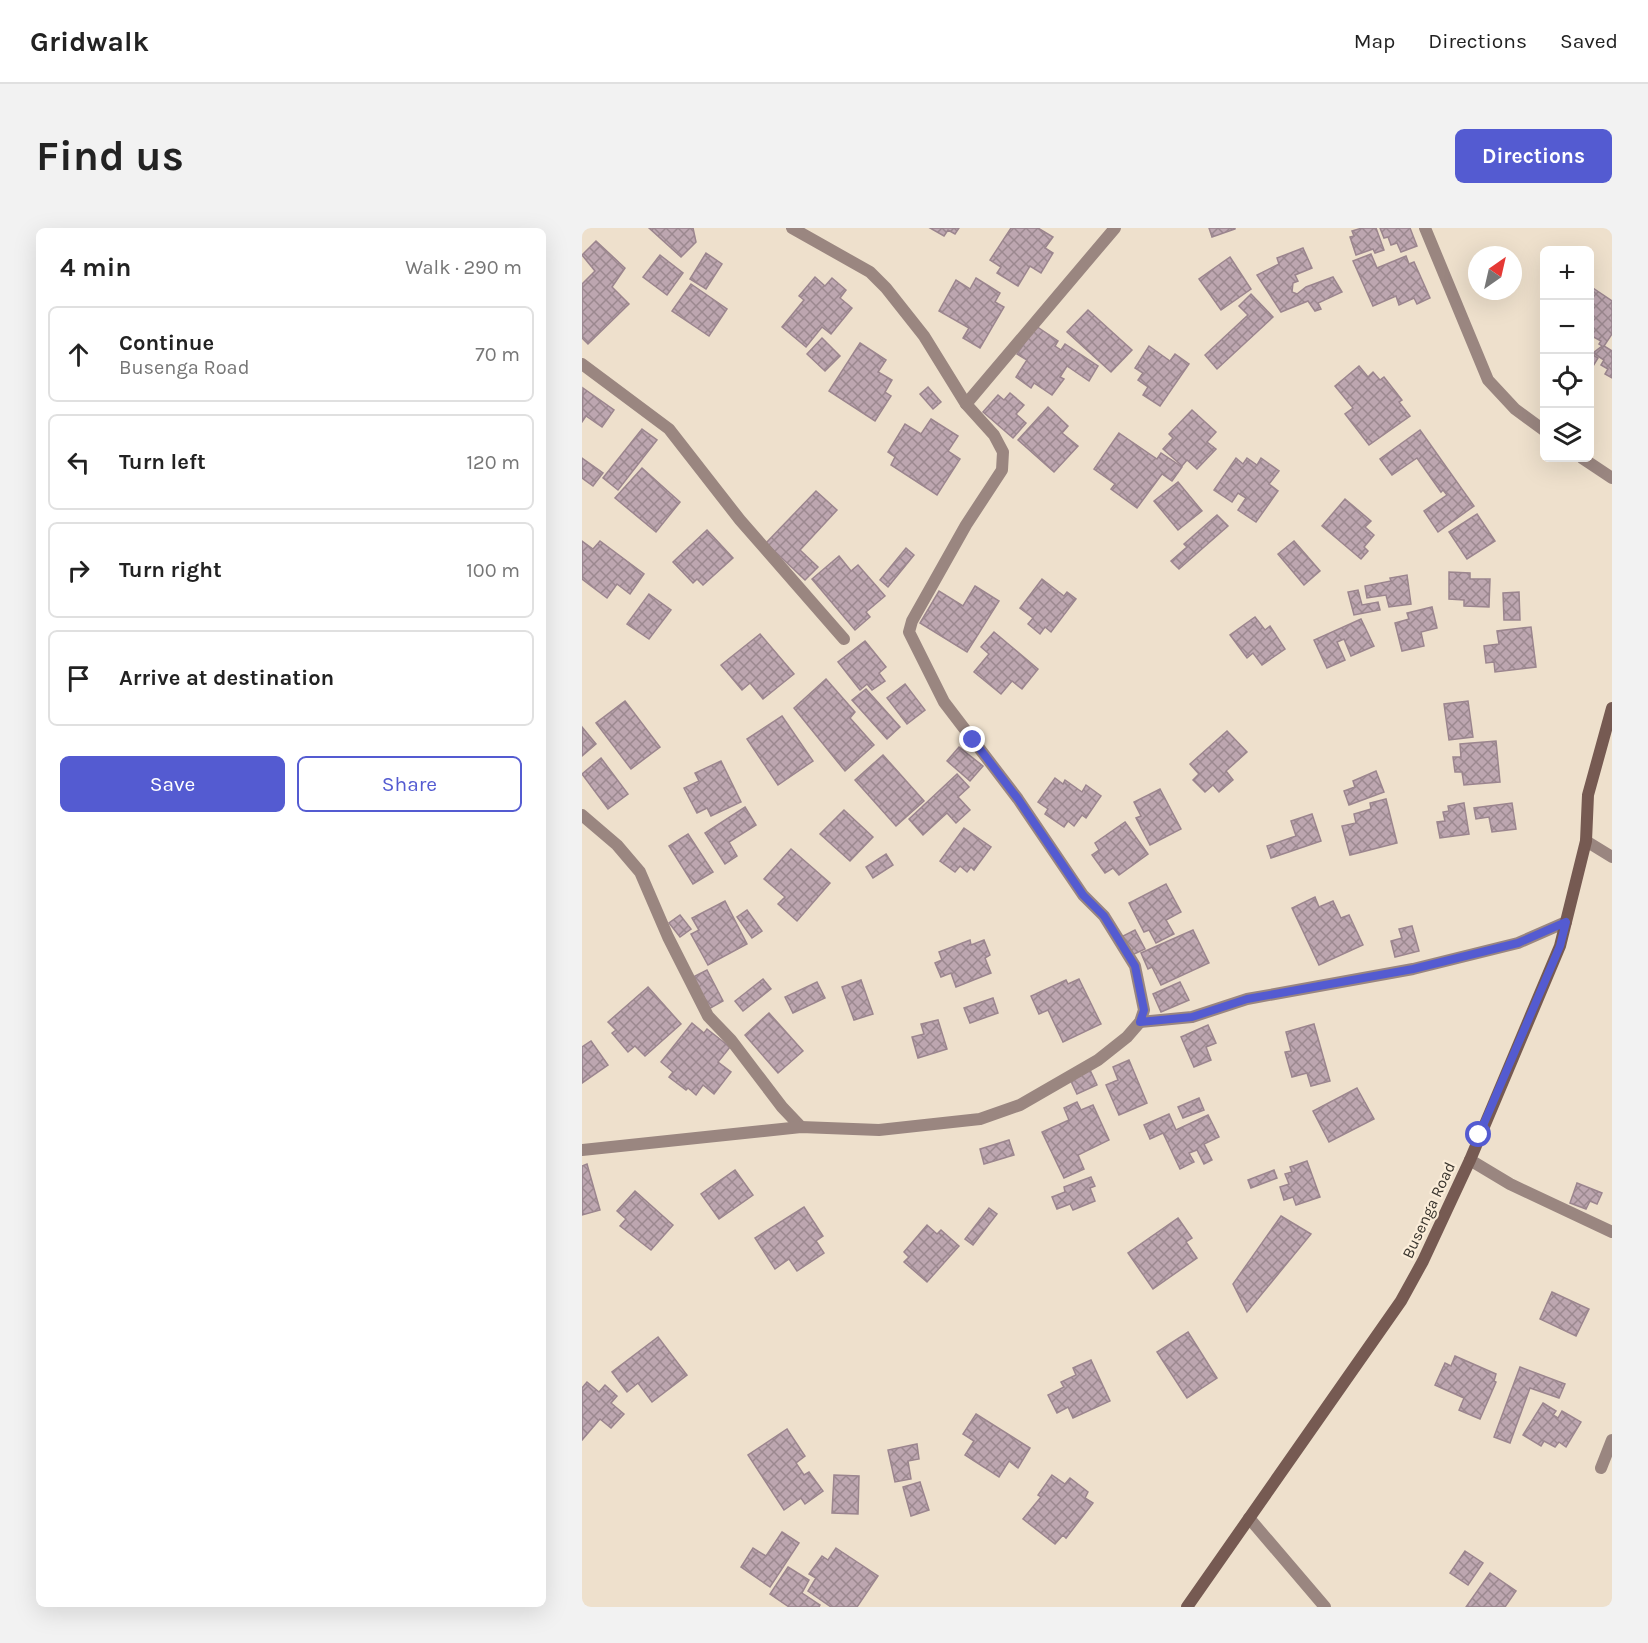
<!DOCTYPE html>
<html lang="en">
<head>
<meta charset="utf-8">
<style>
  body { margin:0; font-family:Karla,sans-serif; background:#f2f2f2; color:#222 }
  .controls { position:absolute; right:18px; top:18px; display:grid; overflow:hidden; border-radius:9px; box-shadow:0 6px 24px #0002 }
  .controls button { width:54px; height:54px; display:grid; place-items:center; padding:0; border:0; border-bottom:2px solid #e0e0e0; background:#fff; color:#222; font:30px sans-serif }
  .compass { position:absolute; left:886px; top:18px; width:54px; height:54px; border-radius:50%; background:#fff; box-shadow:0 6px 24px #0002; rotate:34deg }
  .stop { position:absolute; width:18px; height:18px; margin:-14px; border:4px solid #545bd1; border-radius:50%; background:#fff }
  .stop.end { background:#545bd1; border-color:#fff; box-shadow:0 2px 6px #0008 }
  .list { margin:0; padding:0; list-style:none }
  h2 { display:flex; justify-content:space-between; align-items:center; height:78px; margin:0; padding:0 24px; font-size:26px }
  h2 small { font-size:20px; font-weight:400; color:#767676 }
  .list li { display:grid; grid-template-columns:39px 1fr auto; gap:18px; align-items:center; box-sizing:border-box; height:96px; margin:0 12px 12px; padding:0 12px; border:2px solid #e0e0e0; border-radius:9px }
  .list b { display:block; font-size:22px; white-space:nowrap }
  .list p { margin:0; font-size:20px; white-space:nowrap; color:#767676 }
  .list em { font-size:20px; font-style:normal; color:#767676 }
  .actions { display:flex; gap:12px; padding:18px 24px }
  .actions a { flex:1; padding:14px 0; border:2px solid #545bd1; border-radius:9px; text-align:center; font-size:21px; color:#545bd1 }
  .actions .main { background:#545bd1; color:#fff }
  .icon { flex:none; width:33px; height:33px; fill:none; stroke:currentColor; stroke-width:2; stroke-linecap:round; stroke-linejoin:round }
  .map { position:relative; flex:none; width:1030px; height:1379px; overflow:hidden; border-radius:9px }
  header { display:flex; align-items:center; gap:36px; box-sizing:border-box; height:84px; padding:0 30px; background:#fff; border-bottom:2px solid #e0e0e0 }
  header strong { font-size:28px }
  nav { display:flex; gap:33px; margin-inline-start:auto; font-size:21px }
  .intro { display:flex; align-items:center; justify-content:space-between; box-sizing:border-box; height:144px; padding:0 36px }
  h1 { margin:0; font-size:42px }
  .button { padding:15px 27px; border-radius:9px; background:#545bd1; color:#fff; font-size:21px; font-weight:700 }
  main { display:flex; gap:36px; padding:0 36px }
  aside { flex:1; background:#fff; border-radius:9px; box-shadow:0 6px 24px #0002 }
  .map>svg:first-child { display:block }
  .building { fill:url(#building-cross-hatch); stroke:#9b858e; stroke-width:1.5 }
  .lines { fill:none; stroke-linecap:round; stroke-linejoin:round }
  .street { stroke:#9a8680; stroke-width:12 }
  .secondary { stroke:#765a52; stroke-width:12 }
  .route { stroke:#545bd1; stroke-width:8 }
  .labels { text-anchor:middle; stroke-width:4.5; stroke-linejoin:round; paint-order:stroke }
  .street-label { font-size:16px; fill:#39342c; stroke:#fbedd9 }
</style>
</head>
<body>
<header>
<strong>Gridwalk</strong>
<nav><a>Map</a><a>Directions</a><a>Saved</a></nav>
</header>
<div class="intro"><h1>Find us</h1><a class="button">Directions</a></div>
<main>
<aside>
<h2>4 min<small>Walk · 290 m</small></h2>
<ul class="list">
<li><svg class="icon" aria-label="ahead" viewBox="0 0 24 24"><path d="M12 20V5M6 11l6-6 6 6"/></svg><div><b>Continue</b><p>Busenga Road</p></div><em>70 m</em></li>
<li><svg class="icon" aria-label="left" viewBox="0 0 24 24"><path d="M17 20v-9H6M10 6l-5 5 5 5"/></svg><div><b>Turn left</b></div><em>120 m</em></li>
<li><svg class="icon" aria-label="right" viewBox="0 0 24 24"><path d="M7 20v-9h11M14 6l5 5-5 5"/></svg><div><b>Turn right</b></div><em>100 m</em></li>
<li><svg class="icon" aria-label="arrive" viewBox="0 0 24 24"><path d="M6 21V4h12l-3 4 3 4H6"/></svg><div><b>Arrive at destination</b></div></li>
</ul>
<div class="actions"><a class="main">Save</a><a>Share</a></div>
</aside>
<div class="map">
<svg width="1030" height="1379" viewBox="0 0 1030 1379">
  <defs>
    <pattern id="building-cross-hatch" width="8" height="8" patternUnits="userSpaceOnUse" patternTransform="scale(1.5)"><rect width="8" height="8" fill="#bda6b0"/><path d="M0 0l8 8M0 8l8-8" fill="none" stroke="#9b888f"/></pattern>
  </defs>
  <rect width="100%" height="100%" fill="#eee0cc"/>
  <g class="building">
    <polygon points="67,0 111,0 114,14 99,29"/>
    <polygon points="348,0 377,0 373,6 366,2 362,8"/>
    <polygon points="429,0 456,0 471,9 463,20 471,25 459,45 448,38 436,58 415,45 419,39 408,32"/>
    <polygon points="627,0 653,0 653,1 630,9"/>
    <polygon points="780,0 794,0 802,22 793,25 791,21 774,27 768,9 772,8 770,3"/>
    <polygon points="798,0 828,0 835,18 819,24 815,15 809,17 806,9 802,10"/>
    <polygon points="14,13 43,40 30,59 47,76 6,116 0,110 0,56 13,43 0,27"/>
    <polygon points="721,20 730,40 713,47 716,53 711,55 710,64 715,66 724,59 751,49 760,64 736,75 739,81 733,83 726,73 699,84 675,47 697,36 695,30"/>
    <polygon points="124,25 140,36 124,61 108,51"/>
    <polygon points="789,26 795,40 824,28 827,36 832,34 848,70 835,76 832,70 817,77 814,68 791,78 771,33"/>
    <polygon points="78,27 101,45 85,67 61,49"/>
    <polygon points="648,29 669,61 639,82 617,51"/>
    <polygon points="233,49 243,58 250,50 264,62 258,70 270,80 249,106 240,99 224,119 200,99 222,72 217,68"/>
    <polygon points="394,50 418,65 413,74 422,79 398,120 381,110 387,100 357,83 374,52 388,61"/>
    <polygon points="109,56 145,81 127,108 90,83"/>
    <polygon points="1008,58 1030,73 1030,106 1022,118 1030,123 1030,150 1023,146 1026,141 1019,137 1022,132 1011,125 1020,118 1017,116 1019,113 1008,107"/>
    <polygon points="669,66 691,89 635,141 623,127 666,87 657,78"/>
    <polygon points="506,82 550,122 529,144 485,104"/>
    <polygon points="454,98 476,113 473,118 479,122 483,116 516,138 507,153 485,138 478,149 482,151 470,167 452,155 449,160 434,149 445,132 435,126"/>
    <polygon points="240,110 258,128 243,143 225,126"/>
    <polygon points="278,115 304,132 296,144 310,152 303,164 309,168 293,193 247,163"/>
    <polygon points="567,118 588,133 593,126 607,136 578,178 561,167 566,159 556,152 561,145 553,140"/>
    <polygon points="1008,125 1016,130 1008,143"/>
    <polygon points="777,138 786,149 791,144 798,152 802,149 820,172 817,174 828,188 787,217 763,186 771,180 753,158"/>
    <polygon points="346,159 359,174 351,181 338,166"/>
    <polygon points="1,160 32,182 20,199 4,188 0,194"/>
    <polygon points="428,165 442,177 434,186 444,195 431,210 401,184 416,167 422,172"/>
    <polygon points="466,179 486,198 480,205 496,218 472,244 436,212"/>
    <polygon points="610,182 634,204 625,214 634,221 615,241 605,232 600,238 581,221 591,210 587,206"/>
    <polygon points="349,191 376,208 366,223 378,231 355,267 309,237 313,229 306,224 323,196 339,206"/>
    <polygon points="60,201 75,212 36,262 21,250"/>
    <polygon points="838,202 892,278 856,304 842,283 865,267 861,262 859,264 835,230 810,247 798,231"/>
    <polygon points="537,205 575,231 579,225 600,239 590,253 580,246 555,280 529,261 533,256 512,241"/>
    <polygon points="0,230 21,245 11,258 0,250"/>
    <polygon points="654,230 661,236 665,230 675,237 679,230 697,243 687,256 696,263 674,294 656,282 664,270 656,265 650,274 632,262"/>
    <polygon points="60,240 98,274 74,304 33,270"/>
    <polygon points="596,254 620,283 596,302 572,273"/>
    <polygon points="234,263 255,282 218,322 236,339 223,352 184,315"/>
    <polygon points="763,271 789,293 783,299 792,307 782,319 786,323 779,331 740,298"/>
    <polygon points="895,286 913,313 885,331 867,304"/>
    <polygon points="635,287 646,298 597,341 589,333 605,319 602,316"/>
    <polygon points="125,302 151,330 121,357 115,351 111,355 91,334"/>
    <polygon points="0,313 11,321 18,313 62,346 48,366 35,356 25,370 0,351"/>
    <polygon points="712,313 738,343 722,357 696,326"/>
    <polygon points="324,320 332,327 306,359 298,352"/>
    <polygon points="257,328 269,343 276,337 303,368 284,384 288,389 273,402 230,351"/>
    <polygon points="867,344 888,345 888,351 908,351 907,379 882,378 882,372 867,371"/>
    <polygon points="825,347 829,376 807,379 804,367 785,370 783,358 809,353 808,350"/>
    <polygon points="460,351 482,368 485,364 494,371 469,404 463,399 458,406 446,396 451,390 438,380"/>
    <polygon points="393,358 417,373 385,424 338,395 357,363 381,378"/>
    <polygon points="776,362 780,377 796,374 798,382 772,387 766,364"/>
    <polygon points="937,364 938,392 922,392 921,365"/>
    <polygon points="67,366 89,382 67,411 45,396"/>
    <polygon points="850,379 855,400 839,404 842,418 820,423 813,395 827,391 825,385"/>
    <polygon points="673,389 683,402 688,398 703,421 680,437 671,425 665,430 648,407"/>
    <polygon points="779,391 792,418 769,428 762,411 755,414 763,432 745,440 732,412"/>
    <polygon points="949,399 954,439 913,444 912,434 904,435 902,418 917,416 915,403"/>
    <polygon points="412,404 456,441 440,461 430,453 419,466 392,444 407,426 399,419"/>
    <polygon points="178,406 212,446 181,471 168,455 160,462 139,437"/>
    <polygon points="283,413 304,439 297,445 303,453 290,462 285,456 278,462 256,434"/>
    <polygon points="244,451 273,484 268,490 292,517 263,543 212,480"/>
    <polygon points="323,456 343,482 325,496 305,470"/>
    <polygon points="284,461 318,499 305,511 270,472"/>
    <polygon points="43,473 78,519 49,541 14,495"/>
    <polygon points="886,473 891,509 867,512 862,476"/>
    <polygon points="200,488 231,533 196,557 165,511"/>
    <polygon points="0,499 14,516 0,528"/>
    <polygon points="645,503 665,524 644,543 651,552 637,564 631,557 623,564 611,552 617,546 608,536"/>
    <polygon points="914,513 918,554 882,557 880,544 873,544 871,529 879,529 878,516"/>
    <polygon points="377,519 401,538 388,553 365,533"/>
    <polygon points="301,527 342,573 314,598 273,552"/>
    <polygon points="19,530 46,566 26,581 0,546"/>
    <polygon points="139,533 159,574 129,588 125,580 115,585 102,560 117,553 113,545"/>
    <polygon points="794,543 802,564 767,577 762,563 773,559 771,553"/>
    <polygon points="375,546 387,559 376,569 388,582 374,595 365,585 341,607 327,591"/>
    <polygon points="473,550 481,556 483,552 500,564 504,557 519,568 504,590 500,587 492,598 486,593 482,599 463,586 466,581 456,574"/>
    <polygon points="578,561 599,601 568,617 554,590 559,588 552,574"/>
    <polygon points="804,571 815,615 768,627 760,598 774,595 772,586 789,581 788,575"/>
    <polygon points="882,575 887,606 858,610 855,594 863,593 861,584 867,583 866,578"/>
    <polygon points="930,575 934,601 910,604 907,589 894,591 892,580"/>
    <polygon points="163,579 174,597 147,614 155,628 143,636 123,605"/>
    <polygon points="262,582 291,609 268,633 238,606"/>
    <polygon points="730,586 739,613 689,630 685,618 714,608 709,593"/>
    <polygon points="543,594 566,626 537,647 531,640 523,645 510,627 517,622 513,615"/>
    <polygon points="382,600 409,619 392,642 389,639 385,644 378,638 373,644 358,633"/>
    <polygon points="106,606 131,644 111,656 87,618"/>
    <polygon points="209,621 248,655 215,693 196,676 203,669 182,651"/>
    <polygon points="304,626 311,637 291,650 284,639"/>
    <polygon points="584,656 599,684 584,692 592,706 574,715 567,702 562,704 547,675"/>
    <polygon points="733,669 737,679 751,673 759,690 767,687 781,717 737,737 710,680"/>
    <polygon points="143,673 165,716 126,737 109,706 117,702 110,690"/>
    <polygon points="165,682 180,703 170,710 155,689"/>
    <polygon points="98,687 109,701 98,709 87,695"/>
    <polygon points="830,698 837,723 813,729 809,713 820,710 817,701"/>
    <polygon points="553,702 563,721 548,728 539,709"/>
    <polygon points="611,702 627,735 579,757 570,739 566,741 559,725"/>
    <polygon points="388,712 389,717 402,712 408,727 403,730 409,745 374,759 369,745 359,749 353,735 360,732 357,724"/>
    <polygon points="125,742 141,773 125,782 109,750"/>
    <polygon points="181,751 189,761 161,783 153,773"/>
    <polygon points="497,751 519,796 481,814 466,782 457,786 449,768 484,752 486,756"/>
    <polygon points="279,752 291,786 272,792 260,759"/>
    <polygon points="235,754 243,770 211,785 203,769"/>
    <polygon points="598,754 607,772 579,784 571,766"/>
    <polygon points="66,759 99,796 63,828 53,818 46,824 30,805 34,802 26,794"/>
    <polygon points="411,770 416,785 388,795 382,780"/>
    <polygon points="187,785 221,823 196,845 163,807"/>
    <polygon points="356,792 365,821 336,830 330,809 342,806 339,796"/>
    <polygon points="110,795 122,805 125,801 148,819 136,834 149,844 132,866 121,857 114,867 106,860 104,862 87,849 91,844 79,834"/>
    <polygon points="732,796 748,853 729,858 725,845 710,849 703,824 709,823 704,804"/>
    <polygon points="626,797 634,815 624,819 629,832 612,839 599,809"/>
    <polygon points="9,813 26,837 0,855 0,819"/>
    <polygon points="547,832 565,875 537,887 524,857 536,852 531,839"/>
    <polygon points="508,842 515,857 495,866 488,851"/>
    <polygon points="775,860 792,891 747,914 731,883"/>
    <polygon points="617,870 622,882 601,890 596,879"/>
    <polygon points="495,874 499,882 511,877 527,912 496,927 502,941 482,950 460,904 487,892 482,880"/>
    <polygon points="587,886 594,902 626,887 637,909 622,916 630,932 622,936 615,922 607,925 612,934 598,941 581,905 568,911 562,897"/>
    <polygon points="427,912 432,927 402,936 398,921"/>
    <polygon points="725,933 738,969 714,977 711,969 702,972 698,959 707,956 703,946 710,944 708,939"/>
    <polygon points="5,936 18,982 0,987 0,938"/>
    <polygon points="153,942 171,967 137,991 119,966"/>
    <polygon points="692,942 695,950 669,960 666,952"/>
    <polygon points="509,949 513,958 508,960 513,973 491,982 488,976 475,981 470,969 483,964 482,959"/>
    <polygon points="995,955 1020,965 1015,976 1008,973 1004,981 988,975"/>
    <polygon points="53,963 91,997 69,1022 38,998 44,991 35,983"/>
    <polygon points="222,979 241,1008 234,1013 242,1025 215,1043 207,1031 193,1041 173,1010"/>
    <polygon points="407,980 415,986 391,1017 383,1011"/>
    <polygon points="699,988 729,1006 665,1084 651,1056"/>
    <polygon points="596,990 610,1010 604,1014 615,1030 571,1061 546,1025"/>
    <polygon points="345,997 355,1006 359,1002 377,1018 345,1054 322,1034 327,1029 322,1024"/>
    <polygon points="970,1064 1007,1081 994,1108 958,1091"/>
    <polygon points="606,1104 635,1150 605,1170 575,1124"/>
    <polygon points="76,1109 105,1147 70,1174 56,1155 45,1164 30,1144"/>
    <polygon points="873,1128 914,1146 912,1153 914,1154 898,1191 877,1182 882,1170 853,1157 863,1135 869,1138"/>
    <polygon points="509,1132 528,1173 491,1190 486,1179 475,1185 466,1167 482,1159 479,1154 494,1147 491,1140"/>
    <polygon points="938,1139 983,1156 977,1170 948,1160 928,1215 912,1209"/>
    <polygon points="5,1154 17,1164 23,1157 35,1168 29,1175 42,1186 29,1200 18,1191 0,1212 0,1160"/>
    <polygon points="961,1175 974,1183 971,1187 976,1190 980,1183 999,1194 984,1219 977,1214 973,1219 962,1213 959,1218 941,1207"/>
    <polygon points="394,1186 448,1220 436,1240 427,1233 417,1249 383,1227 392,1213 381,1206"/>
    <polygon points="205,1201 223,1228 214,1235 222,1247 227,1244 241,1263 223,1276 219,1270 202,1282 166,1227"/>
    <polygon points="335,1216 337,1231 326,1233 329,1251 313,1254 306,1222"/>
    <polygon points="252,1247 277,1248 276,1286 250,1285"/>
    <polygon points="470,1247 483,1256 488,1250 506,1264 503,1270 511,1275 484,1310 481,1307 473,1316 441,1291 459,1269 456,1267"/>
    <polygon points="338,1254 347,1282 329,1288 321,1259"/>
    <polygon points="200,1304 217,1315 188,1359 159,1339 171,1320 184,1328"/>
    <polygon points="254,1320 296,1348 275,1379 249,1379 226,1363 234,1350 227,1346 240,1328 246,1332"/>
    <polygon points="883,1323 901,1335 886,1357 868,1345"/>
    <polygon points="206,1339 227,1352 220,1365 238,1377 237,1379 207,1379 188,1366"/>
    <polygon points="908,1345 934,1363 923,1379 884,1379"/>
  </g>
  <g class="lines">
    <g class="street">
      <polyline points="843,0 906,152 933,181 963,203"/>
      <polyline points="0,136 87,201 158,292 262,411"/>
      <polyline points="384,176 533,0"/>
      <polyline points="1000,230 1030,250"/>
      <polyline points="0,587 35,617 58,644 86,709 126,788 149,812 200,879 219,899"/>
      <polyline points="1004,613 1030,629"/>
      <polyline points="558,794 610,789 665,771 831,741 936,715 984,694"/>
      <polyline points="0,922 219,899 297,902 398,891 438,877 516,832 545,809 558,794 562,782 553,738 522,688 501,667 436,571 362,474 327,404 330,393 384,297 420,242 421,224 412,207 384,176 342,108 304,60 288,44 210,0"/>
      <polyline points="888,932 928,956 1030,1004"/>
      <polyline points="1019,1240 1030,1212"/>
      <polyline points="667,1290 743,1379"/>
    </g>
    <polyline class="secondary" points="605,1379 819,1073 841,1033 888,932 978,718 1004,613 1006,567 1030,480"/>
  </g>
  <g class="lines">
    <polyline class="route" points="391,512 436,571 501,667 522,688 553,738 562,782 558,794 610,789 665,771 831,741 936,715 984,694 978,718 897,907"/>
  </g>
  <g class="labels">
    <g class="street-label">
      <text transform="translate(846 982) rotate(-65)" y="6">Busenga Road</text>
    </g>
  </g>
</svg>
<div class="controls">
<button>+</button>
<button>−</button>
<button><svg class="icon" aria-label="locate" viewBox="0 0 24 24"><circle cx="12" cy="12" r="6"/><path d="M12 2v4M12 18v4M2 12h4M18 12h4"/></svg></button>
<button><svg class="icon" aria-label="layers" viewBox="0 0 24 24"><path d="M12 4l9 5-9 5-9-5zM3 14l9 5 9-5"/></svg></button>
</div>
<svg class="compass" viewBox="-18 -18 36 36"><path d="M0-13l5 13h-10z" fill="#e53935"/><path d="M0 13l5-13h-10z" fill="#767676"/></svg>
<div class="stop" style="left:897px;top:907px"></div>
<div class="stop end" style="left:391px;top:512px"></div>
</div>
</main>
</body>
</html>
